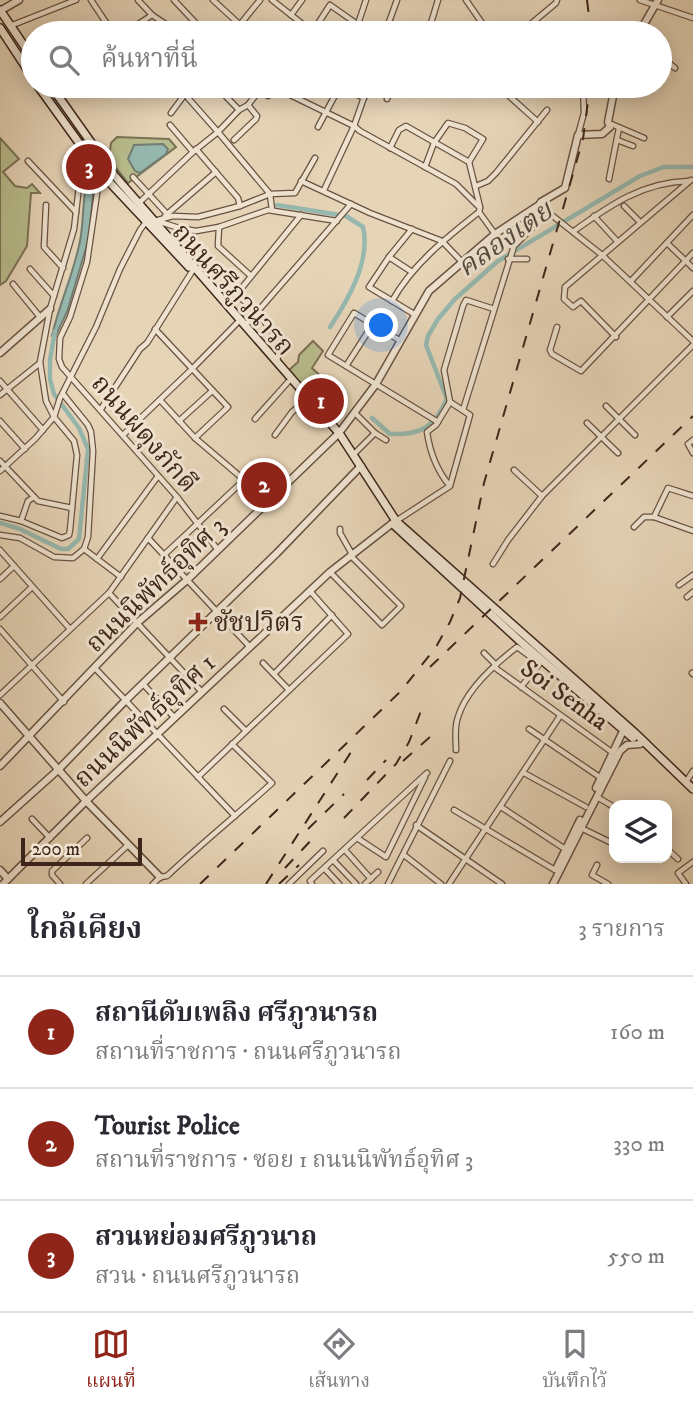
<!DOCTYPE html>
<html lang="th">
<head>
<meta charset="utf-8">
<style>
  body { margin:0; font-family:"IM FELL DW Pica","Noto Serif Thai",serif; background:#f7f7f7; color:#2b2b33 }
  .controls { position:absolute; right:21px; bottom:21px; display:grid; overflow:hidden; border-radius:14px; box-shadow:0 4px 18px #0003 }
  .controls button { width:63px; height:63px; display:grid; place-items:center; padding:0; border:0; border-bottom:2px solid #e1e1e2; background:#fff; color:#2b2b33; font:35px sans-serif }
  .scale { position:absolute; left:21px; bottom:18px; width:121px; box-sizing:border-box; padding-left:7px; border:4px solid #3e261b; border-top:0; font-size:19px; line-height:24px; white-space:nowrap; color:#3e261b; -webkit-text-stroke:5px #efe3d0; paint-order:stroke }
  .you { position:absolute; left:382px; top:326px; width:24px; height:24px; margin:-18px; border:5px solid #fff; border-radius:50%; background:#1a73e8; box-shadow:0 0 0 10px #1a73e833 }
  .badge { display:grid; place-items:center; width:46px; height:46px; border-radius:50%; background:#8f2418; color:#fff; font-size:23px; font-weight:700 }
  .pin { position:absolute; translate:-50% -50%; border:4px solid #fff; box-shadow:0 2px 7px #0006 }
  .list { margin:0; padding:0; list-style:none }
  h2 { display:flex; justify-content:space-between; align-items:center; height:91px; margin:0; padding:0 28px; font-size:30px }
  h2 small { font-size:23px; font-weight:400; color:#7c7c81 }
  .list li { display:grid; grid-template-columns:46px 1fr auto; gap:21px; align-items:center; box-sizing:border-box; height:112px; padding:0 28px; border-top:2px solid #e1e1e2 }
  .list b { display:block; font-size:26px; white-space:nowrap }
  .list p { margin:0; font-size:23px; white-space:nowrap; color:#7c7c81 }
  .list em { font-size:23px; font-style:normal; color:#7c7c81 }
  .icon { flex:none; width:38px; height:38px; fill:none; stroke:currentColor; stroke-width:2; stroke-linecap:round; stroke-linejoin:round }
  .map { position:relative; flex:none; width:693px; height:884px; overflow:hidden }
  .search { position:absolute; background:#fff; box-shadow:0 4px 18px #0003; left:21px; right:21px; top:21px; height:77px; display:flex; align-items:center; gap:18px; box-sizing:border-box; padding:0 24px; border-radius:38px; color:#7c7c81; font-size:26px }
  .sheet { height:427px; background:#fff }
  nav { display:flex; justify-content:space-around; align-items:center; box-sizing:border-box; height:98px; border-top:2px solid #e1e1e2; background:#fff; font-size:19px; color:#7c7c81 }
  nav a { display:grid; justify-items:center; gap:4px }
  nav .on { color:#8f2418 }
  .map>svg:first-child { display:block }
  .green { fill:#b8bc8c; stroke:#7b7154; stroke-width:2 }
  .water { fill:#96b8af; stroke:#737e74; stroke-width:2 }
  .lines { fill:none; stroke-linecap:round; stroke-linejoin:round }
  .canal { stroke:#96b8af; stroke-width:4.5 }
  .minor-casing { stroke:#685242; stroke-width:7 }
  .tertiary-casing { stroke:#685242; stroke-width:9 }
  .secondary-casing { stroke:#3e261b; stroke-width:10 }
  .minor { stroke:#efe3d0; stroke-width:4.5 }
  .tertiary { stroke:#efe3d0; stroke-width:6 }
  .secondary { stroke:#efe3d0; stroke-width:7 }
  .rail { stroke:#3e261b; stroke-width:2; stroke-dasharray:12 12; stroke-linecap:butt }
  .poi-dot { fill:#8f2418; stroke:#efe3d0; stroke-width:2.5 }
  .labels { text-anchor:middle; stroke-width:6; stroke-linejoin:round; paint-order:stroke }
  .street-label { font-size:26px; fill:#3e261b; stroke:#efe3d0 }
  .poi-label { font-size:26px; fill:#3e261b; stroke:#efe3d0; text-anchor:start }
  .water-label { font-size:28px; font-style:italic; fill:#544a40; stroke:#efe3d0 }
</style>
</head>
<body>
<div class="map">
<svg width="693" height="884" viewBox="0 0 693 884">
  <rect width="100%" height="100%" fill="#e6d4b7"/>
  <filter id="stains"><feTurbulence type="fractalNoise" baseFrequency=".00286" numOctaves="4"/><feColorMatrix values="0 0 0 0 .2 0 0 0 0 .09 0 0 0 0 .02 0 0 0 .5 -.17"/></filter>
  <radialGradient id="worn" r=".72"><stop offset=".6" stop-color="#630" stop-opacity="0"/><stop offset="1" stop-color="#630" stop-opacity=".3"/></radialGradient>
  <g class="green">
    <polygon points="117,137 169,139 176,147 128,183 109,159 111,143"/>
    <polygon points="0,138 19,159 3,172 15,186 27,188 32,184 40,193 31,193 27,246 6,281 0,285"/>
    <polygon points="313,341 323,351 312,368 327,382 313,399 289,370 298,362 299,355"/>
  </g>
  <g class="water">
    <polygon points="163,144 168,149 166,154 140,173 135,171 128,159 134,145"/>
    <path d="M87,181L94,182L89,238L67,312L55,337L52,336C59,304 74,273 80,241C84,221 82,202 87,181Z"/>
  </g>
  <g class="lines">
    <g class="canal">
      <path d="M277,205L346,216L363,227C371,261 348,300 330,327"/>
      <path d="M372,418L390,434C421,435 434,428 447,399L426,345L428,336L438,319L455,299L498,261L640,176L664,167H693"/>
      <polyline points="0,523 20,529 61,549 68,549 79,539 88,449 79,428 54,394 50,379 50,360 55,331"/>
    </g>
    <defs>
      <g id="minor">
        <polyline points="91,0 113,33"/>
        <polyline points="138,0 152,15 179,33"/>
        <polyline points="174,0 205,33"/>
        <polyline points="213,0 249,33"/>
        <polyline points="272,0 314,33"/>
        <polyline points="466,0 489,33"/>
        <polyline points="640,0 693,18"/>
        <polyline points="291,15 302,0"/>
        <polyline points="389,23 420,33"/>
        <polyline points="358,24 366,0"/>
        <polyline points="10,26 76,0"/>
        <polyline points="454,27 459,33"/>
        <polyline points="125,33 152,15"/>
        <polyline points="153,33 164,24"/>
        <polyline points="233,33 260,0"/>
        <polyline points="312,33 330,5 370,33"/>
        <polyline points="385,33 397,0"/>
        <polyline points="428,33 438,0"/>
        <polyline points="520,33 556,3 557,0"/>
        <polyline points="660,56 675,68"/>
        <polyline points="216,86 239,110 218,132 270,194 272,210"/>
        <polyline points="249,86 268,96 278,86"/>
        <polyline points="340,86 364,98"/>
        <polyline points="498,86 538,122"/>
        <polyline points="276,88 354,126 360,131 456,184 480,208 479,212 495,234"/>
        <polyline points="387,99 392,86"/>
        <polyline points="239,110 248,105 255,96"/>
        <polyline points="171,113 191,86"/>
        <polyline points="609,123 644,138"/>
        <polyline points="170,125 193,152"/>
        <polyline points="318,127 340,86"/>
        <polyline points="578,135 584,113 583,86"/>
        <polyline points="234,140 256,119 257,116 248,105"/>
        <polyline points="617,140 633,146"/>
        <polyline points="390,148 399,130 406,126 469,162 480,207"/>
        <polyline points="196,149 238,198 240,206"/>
        <polyline points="28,161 76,212"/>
        <polyline points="425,167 434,143 448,123 465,128 483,139 469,162"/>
        <polyline points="100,173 87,262 70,317 60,338 59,359 62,367 177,497 218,550"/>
        <polyline points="133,177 168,215"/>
        <polyline points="609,179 619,128"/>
        <polyline points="301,181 370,213 442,241 461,261"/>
        <polyline points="476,186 488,181 496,173 547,110"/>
        <polyline points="324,190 354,126 368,86"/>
        <polyline points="139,203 193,152 218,132 188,98"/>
        <polyline points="46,205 44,247 63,268"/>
        <polyline points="539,205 602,255 693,341"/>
        <polyline points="624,206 640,222"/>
        <polyline points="165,216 216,172"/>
        <polyline points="594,216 617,241"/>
        <polyline points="158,220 173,216 198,217 240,206 270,194 295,193 315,158"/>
        <polyline points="157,221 179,228 196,231 219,227 268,210 337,221"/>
        <polyline points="219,227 218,246 251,276"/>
        <polyline points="412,229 389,257 369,287 414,314"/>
        <path d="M574,231C610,205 643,182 689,181"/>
        <polyline points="667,243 693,268"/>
        <polyline points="389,257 412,272"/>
        <polyline points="508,259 527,259"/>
        <polyline points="30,269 54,296"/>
        <polyline points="631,281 693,215"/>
        <polyline points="13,284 40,317"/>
        <path d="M215,290C238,285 270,326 280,344L277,362"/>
        <polyline points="236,295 301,215"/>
        <path d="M392,301C413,264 446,238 479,212"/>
        <polyline points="667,317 693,291"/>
        <polyline points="245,326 351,204"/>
        <polyline points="557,327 550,350 552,354 581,371 693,253"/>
        <polyline points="155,329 228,407 195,438"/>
        <polyline points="616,337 581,301 573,307 564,299 565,287 691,180"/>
        <polyline points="399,340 354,313 328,355 438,422"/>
        <polyline points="346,366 373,324"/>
        <polyline points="0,381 43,430"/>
        <polyline points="0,395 40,363"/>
        <polyline points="160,400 195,438 269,501"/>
        <polyline points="450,402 444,370 463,306 466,300 494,309"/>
        <polyline points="606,406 635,435"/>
        <polyline points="101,409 140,349 147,343 193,270"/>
        <polyline points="463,410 514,246 547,213"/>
        <polyline points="355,413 375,433 386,440"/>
        <polyline points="255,419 288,382"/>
        <polyline points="0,421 25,449"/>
        <polyline points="179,421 212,391"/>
        <polyline points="587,423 618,453"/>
        <polyline points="123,435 192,369 240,320"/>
        <polyline points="275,435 292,412 305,401"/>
        <polyline points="693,440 688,444 693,453"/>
        <polyline points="353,455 375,433"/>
        <polyline points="0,461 38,501 72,508"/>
        <polyline points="514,470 542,496"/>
        <polyline points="0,471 35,439 54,417 60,398 96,327 120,269 140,230 146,222"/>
        <path d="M449,485C436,469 430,453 427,432L436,425L450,402"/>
        <polyline points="0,516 21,521 62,538 69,535 70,530 77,455 74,441 54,417 46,401 40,362 50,309 74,229 82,161 87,156"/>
        <polyline points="654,517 668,488 693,496"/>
        <polyline points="21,521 28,501 34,497"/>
        <polyline points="396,521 450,486 470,415 450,402"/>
        <polyline points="634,527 644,517 654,517 693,531"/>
        <polyline points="340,529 340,533 352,554"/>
        <polyline points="0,535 20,538 54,557 73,558 84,549 88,537 93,451 91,432 88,425 63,394"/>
        <polyline points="148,538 250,647"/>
        <polyline points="84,549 121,577"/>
        <polyline points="0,550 70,629"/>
        <polyline points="164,555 244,480"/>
        <polyline points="97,559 158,476"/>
        <polyline points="493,564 508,540 542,496 693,345"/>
        <polyline points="330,572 382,625 401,606 350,555"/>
        <polyline points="0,579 14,566"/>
        <polyline points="679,585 693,575"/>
        <polyline points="109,593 201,691"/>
        <polyline points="687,597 693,592"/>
        <polyline points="0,617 32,587"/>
        <polyline points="0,629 64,702"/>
        <polyline points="484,653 496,665"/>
        <polyline points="263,663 289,690"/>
        <polyline points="494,667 613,753"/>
        <polyline points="95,668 235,816"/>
        <polyline points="692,673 693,674"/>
        <polyline points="274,674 332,615"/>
        <polyline points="143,684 174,717"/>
        <polyline points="521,687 540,663"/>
        <polyline points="0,695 109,593 177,497"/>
        <polyline points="224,709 246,731"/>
        <polyline points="529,729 601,778"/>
        <path d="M456,750C456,739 454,728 458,717C466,690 495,664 517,647L539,663"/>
        <polyline points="524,773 586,807"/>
        <polyline points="198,777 348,634 310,591"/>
        <polyline points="686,782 693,771"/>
        <polyline points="597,797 614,807"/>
        <polyline points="501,807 565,849"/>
        <polyline points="454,810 555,870"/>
        <polyline points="32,819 50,838"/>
        <polyline points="416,825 502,884"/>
        <polyline points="581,828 614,844"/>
        <polyline points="357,838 386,857 425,777"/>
        <polyline points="667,849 678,859"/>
        <polyline points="345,850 371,879"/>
        <polyline points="404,855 441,884"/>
        <polyline points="334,861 356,884"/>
        <polyline points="597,865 592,875 608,884"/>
        <polyline points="325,869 339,884"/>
        <polyline points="60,884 52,875 52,871 87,838"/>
        <polyline points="86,884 128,845"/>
        <path d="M153,884L160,877L167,876C201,844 237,815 272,783L232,744"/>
        <polyline points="289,884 323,851"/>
        <polyline points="312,884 310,881 427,773"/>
        <polyline points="365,884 378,872"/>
        <polyline points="388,884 450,761"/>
        <polyline points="449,884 560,716"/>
        <polyline points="686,884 678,873 693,862"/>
      </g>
      <g id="tertiary">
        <polyline points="0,11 19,0"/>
        <polyline points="639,33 658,0"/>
        <polyline points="0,353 50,309"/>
        <polyline points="0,703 86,801 160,877"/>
        <polyline points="0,766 137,623 187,580 339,433 376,384 429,291 495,234 539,205 541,202 565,188 578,135 602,134 610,127 608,122 615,86"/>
        <polyline points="596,788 623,731"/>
        <polyline points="0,822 58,770 125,701 277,553 361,466"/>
        <polyline points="557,867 580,820"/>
        <polyline points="0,870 8,879"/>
        <polyline points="3,884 86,801 330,572 394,522"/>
        <polyline points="553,884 620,751 627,745 640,744"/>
      </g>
      <g id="secondary">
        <polyline points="0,10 33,59"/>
        <polyline points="0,28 33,78"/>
        <polyline points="38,86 100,172 189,267"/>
        <polyline points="51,86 114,175 339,433 396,521 635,733 693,789"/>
        <polyline points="394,525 522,643 633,738"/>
      </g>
    </defs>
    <use href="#minor" class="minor-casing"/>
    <use href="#tertiary" class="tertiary-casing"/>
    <use href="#secondary" class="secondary-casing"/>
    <use href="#minor" class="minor"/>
    <use href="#tertiary" class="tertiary"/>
    <use href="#secondary" class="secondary"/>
    <g class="rail">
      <polyline points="587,0 591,33"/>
      <polyline points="430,667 693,416"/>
      <polyline points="403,761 431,736"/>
      <polyline points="367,780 386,760"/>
      <polyline points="344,818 396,764 409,742 424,703"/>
      <polyline points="308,829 344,794"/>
      <polyline points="285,868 315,836"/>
      <polyline points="200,884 401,691 436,647 450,622 460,598 484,483 583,139 590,86"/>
      <polyline points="266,884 353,749"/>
      <polyline points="279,884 299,865"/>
    </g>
  </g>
  <path class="poi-dot" d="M194.5 611.5h7v7h7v7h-7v7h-7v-7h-7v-7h7z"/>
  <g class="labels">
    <g class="street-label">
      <text transform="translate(234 289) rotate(48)" y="9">ถนนศรีภูวนารถ</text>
      <text transform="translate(145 433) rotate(49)" y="9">ถนนผดุงภักดี</text>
      <text transform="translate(155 584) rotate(-44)" y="9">ถนนนิพัทธ์อุทิศ 3</text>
      <text transform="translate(565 694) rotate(36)" y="9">Soi Senha</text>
      <text transform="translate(144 720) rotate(-43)" y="9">ถนนนิพัทธ์อุทิศ 1</text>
    </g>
    <g class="poi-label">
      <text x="214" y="631">ชัชปวิตร</text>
    </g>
    <g class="water-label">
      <text transform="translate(504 238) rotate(-35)" y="10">คลองเตย</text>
    </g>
  </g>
  <rect width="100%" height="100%" filter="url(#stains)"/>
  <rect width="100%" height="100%" fill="url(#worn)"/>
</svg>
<div class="controls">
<button><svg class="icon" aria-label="layers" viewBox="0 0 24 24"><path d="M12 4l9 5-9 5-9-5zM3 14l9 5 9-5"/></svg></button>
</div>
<div class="scale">200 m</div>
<div class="you"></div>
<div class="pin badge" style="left:321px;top:401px">1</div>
<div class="pin badge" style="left:264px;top:485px">2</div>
<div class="pin badge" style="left:89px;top:167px">3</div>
<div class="search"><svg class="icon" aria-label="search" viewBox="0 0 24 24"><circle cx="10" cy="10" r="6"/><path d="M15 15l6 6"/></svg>ค้นหาที่นี่</div>
</div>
<section class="sheet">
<h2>ใกล้เคียง<small>3 รายการ</small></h2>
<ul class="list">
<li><span class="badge">1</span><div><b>สถานีดับเพลิง ศรีภูวนารถ</b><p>สถานที่ราชการ · ถนนศรีภูวนารถ</p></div><em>160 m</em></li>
<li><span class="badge">2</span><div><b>Tourist Police</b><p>สถานที่ราชการ · ซอย 1 ถนนนิพัทธ์อุทิศ 3</p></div><em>330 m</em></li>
<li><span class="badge">3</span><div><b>สวนหย่อมศรีภูวนาถ</b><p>สวน · ถนนศรีภูวนารถ</p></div><em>550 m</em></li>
</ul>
</section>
<nav>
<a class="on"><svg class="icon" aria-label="map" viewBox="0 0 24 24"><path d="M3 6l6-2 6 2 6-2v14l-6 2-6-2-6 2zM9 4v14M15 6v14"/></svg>แผนที่</a>
<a><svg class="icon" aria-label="directions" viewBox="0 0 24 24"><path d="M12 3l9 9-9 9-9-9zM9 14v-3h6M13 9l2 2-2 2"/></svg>เส้นทาง</a>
<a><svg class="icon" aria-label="saved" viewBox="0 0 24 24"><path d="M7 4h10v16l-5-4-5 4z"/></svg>บันทึกไว้</a>
</nav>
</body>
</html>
